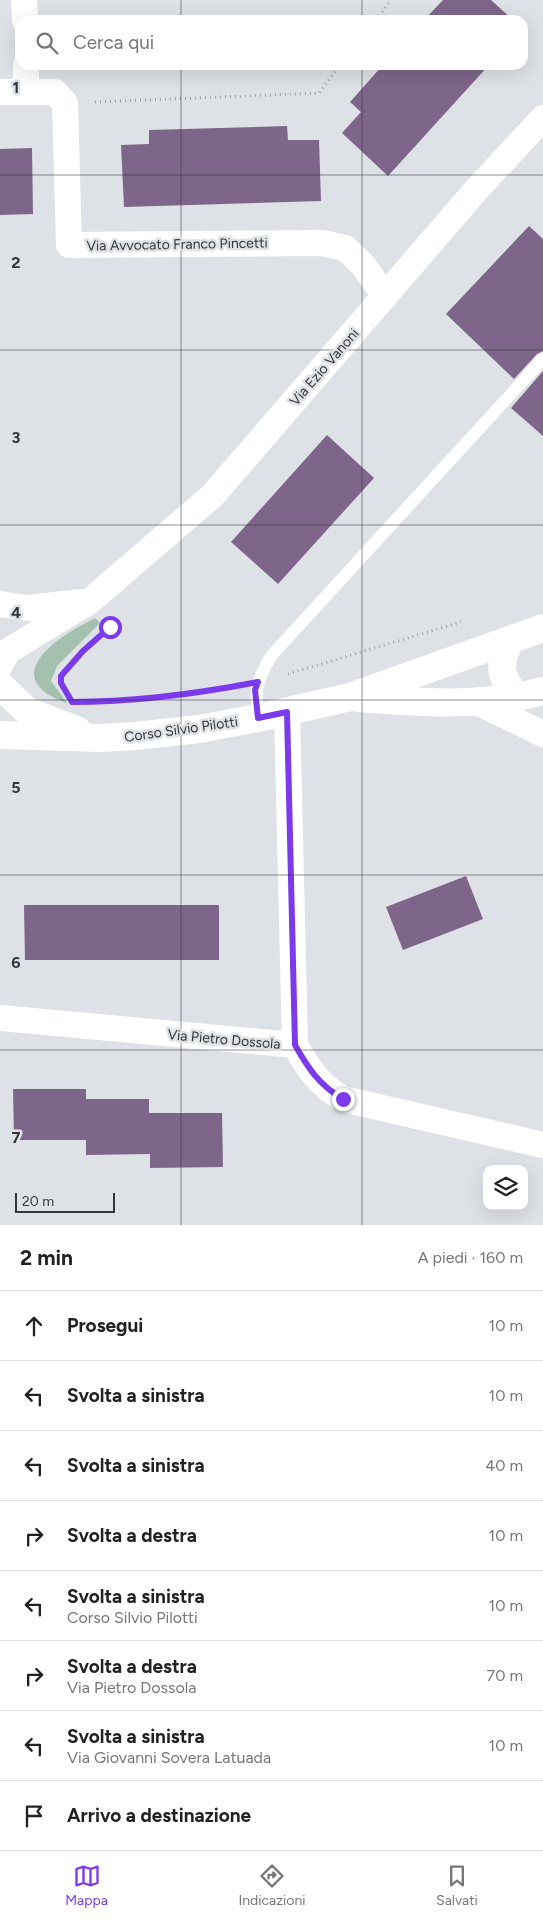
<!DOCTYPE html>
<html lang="it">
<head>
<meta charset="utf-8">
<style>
  body { margin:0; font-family:Figtree,sans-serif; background:#f2f2f2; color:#222 }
  .controls { position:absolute; right:15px; bottom:15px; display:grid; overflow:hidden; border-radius:10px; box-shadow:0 5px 20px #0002 }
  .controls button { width:45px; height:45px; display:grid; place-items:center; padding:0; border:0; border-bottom:1px solid #e0e0e0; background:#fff; color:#222; font:25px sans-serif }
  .scale { position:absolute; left:15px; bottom:12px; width:100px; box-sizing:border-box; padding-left:5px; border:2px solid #333536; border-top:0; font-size:14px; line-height:18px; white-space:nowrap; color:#333536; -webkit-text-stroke:4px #dee2e6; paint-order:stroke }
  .stop { position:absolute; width:15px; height:15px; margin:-11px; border:4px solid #7c3aed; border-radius:50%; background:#fff }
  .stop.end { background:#7c3aed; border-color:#fff; box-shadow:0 1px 5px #0008 }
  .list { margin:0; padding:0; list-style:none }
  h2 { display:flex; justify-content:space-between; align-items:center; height:65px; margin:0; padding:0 20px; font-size:21px }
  h2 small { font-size:16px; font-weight:400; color:#767676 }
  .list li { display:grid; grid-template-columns:32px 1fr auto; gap:15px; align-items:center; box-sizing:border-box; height:70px; padding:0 20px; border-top:1px solid #e0e0e0 }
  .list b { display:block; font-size:19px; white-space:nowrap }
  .list p { margin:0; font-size:16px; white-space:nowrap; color:#767676 }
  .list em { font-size:16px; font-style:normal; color:#767676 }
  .icon { flex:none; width:28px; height:28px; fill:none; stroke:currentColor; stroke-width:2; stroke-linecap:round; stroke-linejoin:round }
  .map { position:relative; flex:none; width:543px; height:1225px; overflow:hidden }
  .search { position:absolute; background:#fff; box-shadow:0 5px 20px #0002; left:15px; right:15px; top:15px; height:55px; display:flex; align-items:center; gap:12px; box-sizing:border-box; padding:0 18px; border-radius:15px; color:#767676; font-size:19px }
  .sheet { height:625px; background:#fff }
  nav { display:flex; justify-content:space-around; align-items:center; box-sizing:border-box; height:70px; border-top:1px solid #e0e0e0; background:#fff; font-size:14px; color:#767676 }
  nav a { display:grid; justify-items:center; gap:2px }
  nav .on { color:#7c3aed }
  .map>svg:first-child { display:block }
  .green { fill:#a3c1ae }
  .building { fill:#7e668a }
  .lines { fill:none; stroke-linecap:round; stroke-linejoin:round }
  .path { stroke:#9da0a3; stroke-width:3; stroke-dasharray:1 4; stroke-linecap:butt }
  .lane { stroke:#fff; stroke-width:12 }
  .street { stroke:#fff; stroke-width:26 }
  .secondary { stroke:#fff; stroke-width:28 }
  .route { stroke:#7c3aed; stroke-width:6 }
  .grid { fill:none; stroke:#333536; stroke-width:1; stroke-opacity:0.55 }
  .labels { text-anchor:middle; stroke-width:5; stroke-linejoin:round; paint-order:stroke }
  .street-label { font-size:14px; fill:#333536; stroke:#dee2e6 }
  .grid-label { font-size:16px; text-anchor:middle; font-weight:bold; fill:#333536; stroke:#dee2e6; stroke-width:5; stroke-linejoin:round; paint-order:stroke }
</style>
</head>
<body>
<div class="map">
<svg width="543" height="1225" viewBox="0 0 543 1225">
  <rect width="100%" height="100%" fill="#dee2e6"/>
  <path class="green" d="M95,618L100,623L57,666L51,681L67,703C0,679 49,641 95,618Z"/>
  <g class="building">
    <polygon points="443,0 491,0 513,20 424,20"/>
    <polygon points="383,65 489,65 388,176 342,133 361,112 350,102"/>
    <polygon points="287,126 288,140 319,140 321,201 124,207 121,145 149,144 149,130"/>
    <polygon points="32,148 33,214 0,215 0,149"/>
    <polygon points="529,226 543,239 543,351 537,354 514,379 446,314"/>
    <polygon points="543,371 543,436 511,408"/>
    <polygon points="327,435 374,478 278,584 231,542"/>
    <polygon points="466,876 483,919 403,950 386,907"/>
    <polygon points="24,905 219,905 219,960 25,960"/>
    <polygon points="13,1089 86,1089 86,1099 149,1099 149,1113 222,1113 223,1167 150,1168 150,1154 86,1155 86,1140 14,1140"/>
  </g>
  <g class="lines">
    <g class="path">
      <polyline points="376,20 391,0"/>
      <polyline points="95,102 319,93 340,65"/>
      <polyline points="288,674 461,622"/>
      <polyline points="65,691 61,683 61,676 83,651 110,627"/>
      <path d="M93,702C141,702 188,695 235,687"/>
    </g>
    <path class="lane" d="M258,718C255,688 256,681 272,655L543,359"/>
    <g class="street">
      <polyline points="24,0 25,20"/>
      <polyline points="26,65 26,92"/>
      <polyline points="0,92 55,92 65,103 69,245 323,243 345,248 363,265 385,296"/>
      <polyline points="0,604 27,608 82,602"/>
      <polyline points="0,665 8,651 90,601 213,495 477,189 543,118"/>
      <polyline points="477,702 543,734"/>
      <polyline points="0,1018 295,1045 287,712"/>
      <path d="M295,1045C308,1068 319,1085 343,1099L543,1145"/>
    </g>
    <g class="secondary">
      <path d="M510,640C498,666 499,675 517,698"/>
      <polyline points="0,685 27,711 77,730"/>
      <path d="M359,698C421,703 483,707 543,691"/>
      <polyline points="0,735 100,738 135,736 199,729 258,718 350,697 543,628"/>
    </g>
  </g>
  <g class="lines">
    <path class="route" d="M110,627L83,651L61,676V683L72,702C135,702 196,694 258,682L255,690L258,718L287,712L295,1045C308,1068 319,1085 343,1099"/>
  </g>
  <path class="grid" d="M181,0V20M362,0V20M181,65V1225M362,65V1225M0,175H543M0,350H543M0,525H543M0,700H543M0,875H543M0,1050H543"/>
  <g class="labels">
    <g class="street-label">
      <text transform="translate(177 244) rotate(-1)" y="5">Via Avvocato Franco Pincetti</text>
      <text transform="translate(324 367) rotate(-49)" y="5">Via Ezio Vanoni</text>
      <text transform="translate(181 729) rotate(-8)" y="5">Corso Silvio Pilotti</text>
      <text transform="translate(224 1039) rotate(5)" y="5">Via Pietro Dossola</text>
    </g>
  </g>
  <g class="grid-label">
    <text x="16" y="93">1</text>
    <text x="16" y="268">2</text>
    <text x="16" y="443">3</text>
    <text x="16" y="618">4</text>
    <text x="16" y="793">5</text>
    <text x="16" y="968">6</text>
    <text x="16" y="1143">7</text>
  </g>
</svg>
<div class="controls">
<button><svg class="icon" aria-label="layers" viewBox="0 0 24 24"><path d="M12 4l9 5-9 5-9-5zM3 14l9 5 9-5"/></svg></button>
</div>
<div class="scale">20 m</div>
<div class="stop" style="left:110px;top:627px"></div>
<div class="stop end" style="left:343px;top:1099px"></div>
<div class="search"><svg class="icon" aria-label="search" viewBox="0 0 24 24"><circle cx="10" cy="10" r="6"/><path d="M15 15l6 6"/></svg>Cerca qui</div>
</div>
<section class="sheet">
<h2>2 min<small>A piedi · 160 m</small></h2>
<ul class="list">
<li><svg class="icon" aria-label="ahead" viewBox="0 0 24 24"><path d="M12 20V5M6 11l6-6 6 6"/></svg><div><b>Prosegui</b></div><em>10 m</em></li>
<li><svg class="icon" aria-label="left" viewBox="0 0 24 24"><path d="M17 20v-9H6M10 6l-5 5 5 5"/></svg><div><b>Svolta a sinistra</b></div><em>10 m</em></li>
<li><svg class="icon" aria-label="left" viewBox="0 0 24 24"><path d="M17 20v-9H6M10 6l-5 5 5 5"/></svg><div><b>Svolta a sinistra</b></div><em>40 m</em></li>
<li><svg class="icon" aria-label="right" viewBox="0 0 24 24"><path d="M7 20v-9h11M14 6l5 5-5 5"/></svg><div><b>Svolta a destra</b></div><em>10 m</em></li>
<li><svg class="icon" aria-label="left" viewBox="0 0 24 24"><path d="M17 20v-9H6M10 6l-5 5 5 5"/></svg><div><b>Svolta a sinistra</b><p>Corso Silvio Pilotti</p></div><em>10 m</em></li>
<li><svg class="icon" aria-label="right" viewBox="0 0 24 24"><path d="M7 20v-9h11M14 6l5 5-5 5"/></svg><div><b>Svolta a destra</b><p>Via Pietro Dossola</p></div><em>70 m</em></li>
<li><svg class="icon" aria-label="left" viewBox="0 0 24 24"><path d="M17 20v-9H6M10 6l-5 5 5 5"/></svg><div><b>Svolta a sinistra</b><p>Via Giovanni Sovera Latuada</p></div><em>10 m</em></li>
<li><svg class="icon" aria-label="arrive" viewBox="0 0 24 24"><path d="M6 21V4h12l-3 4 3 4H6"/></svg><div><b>Arrivo a destinazione</b></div></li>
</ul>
</section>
<nav>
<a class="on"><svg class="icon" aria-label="map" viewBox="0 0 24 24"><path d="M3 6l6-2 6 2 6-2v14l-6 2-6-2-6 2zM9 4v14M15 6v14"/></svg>Mappa</a>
<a><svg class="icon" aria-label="directions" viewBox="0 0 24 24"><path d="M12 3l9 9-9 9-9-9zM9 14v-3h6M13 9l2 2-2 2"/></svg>Indicazioni</a>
<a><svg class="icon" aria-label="saved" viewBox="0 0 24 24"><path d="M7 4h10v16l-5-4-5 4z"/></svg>Salvati</a>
</nav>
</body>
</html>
